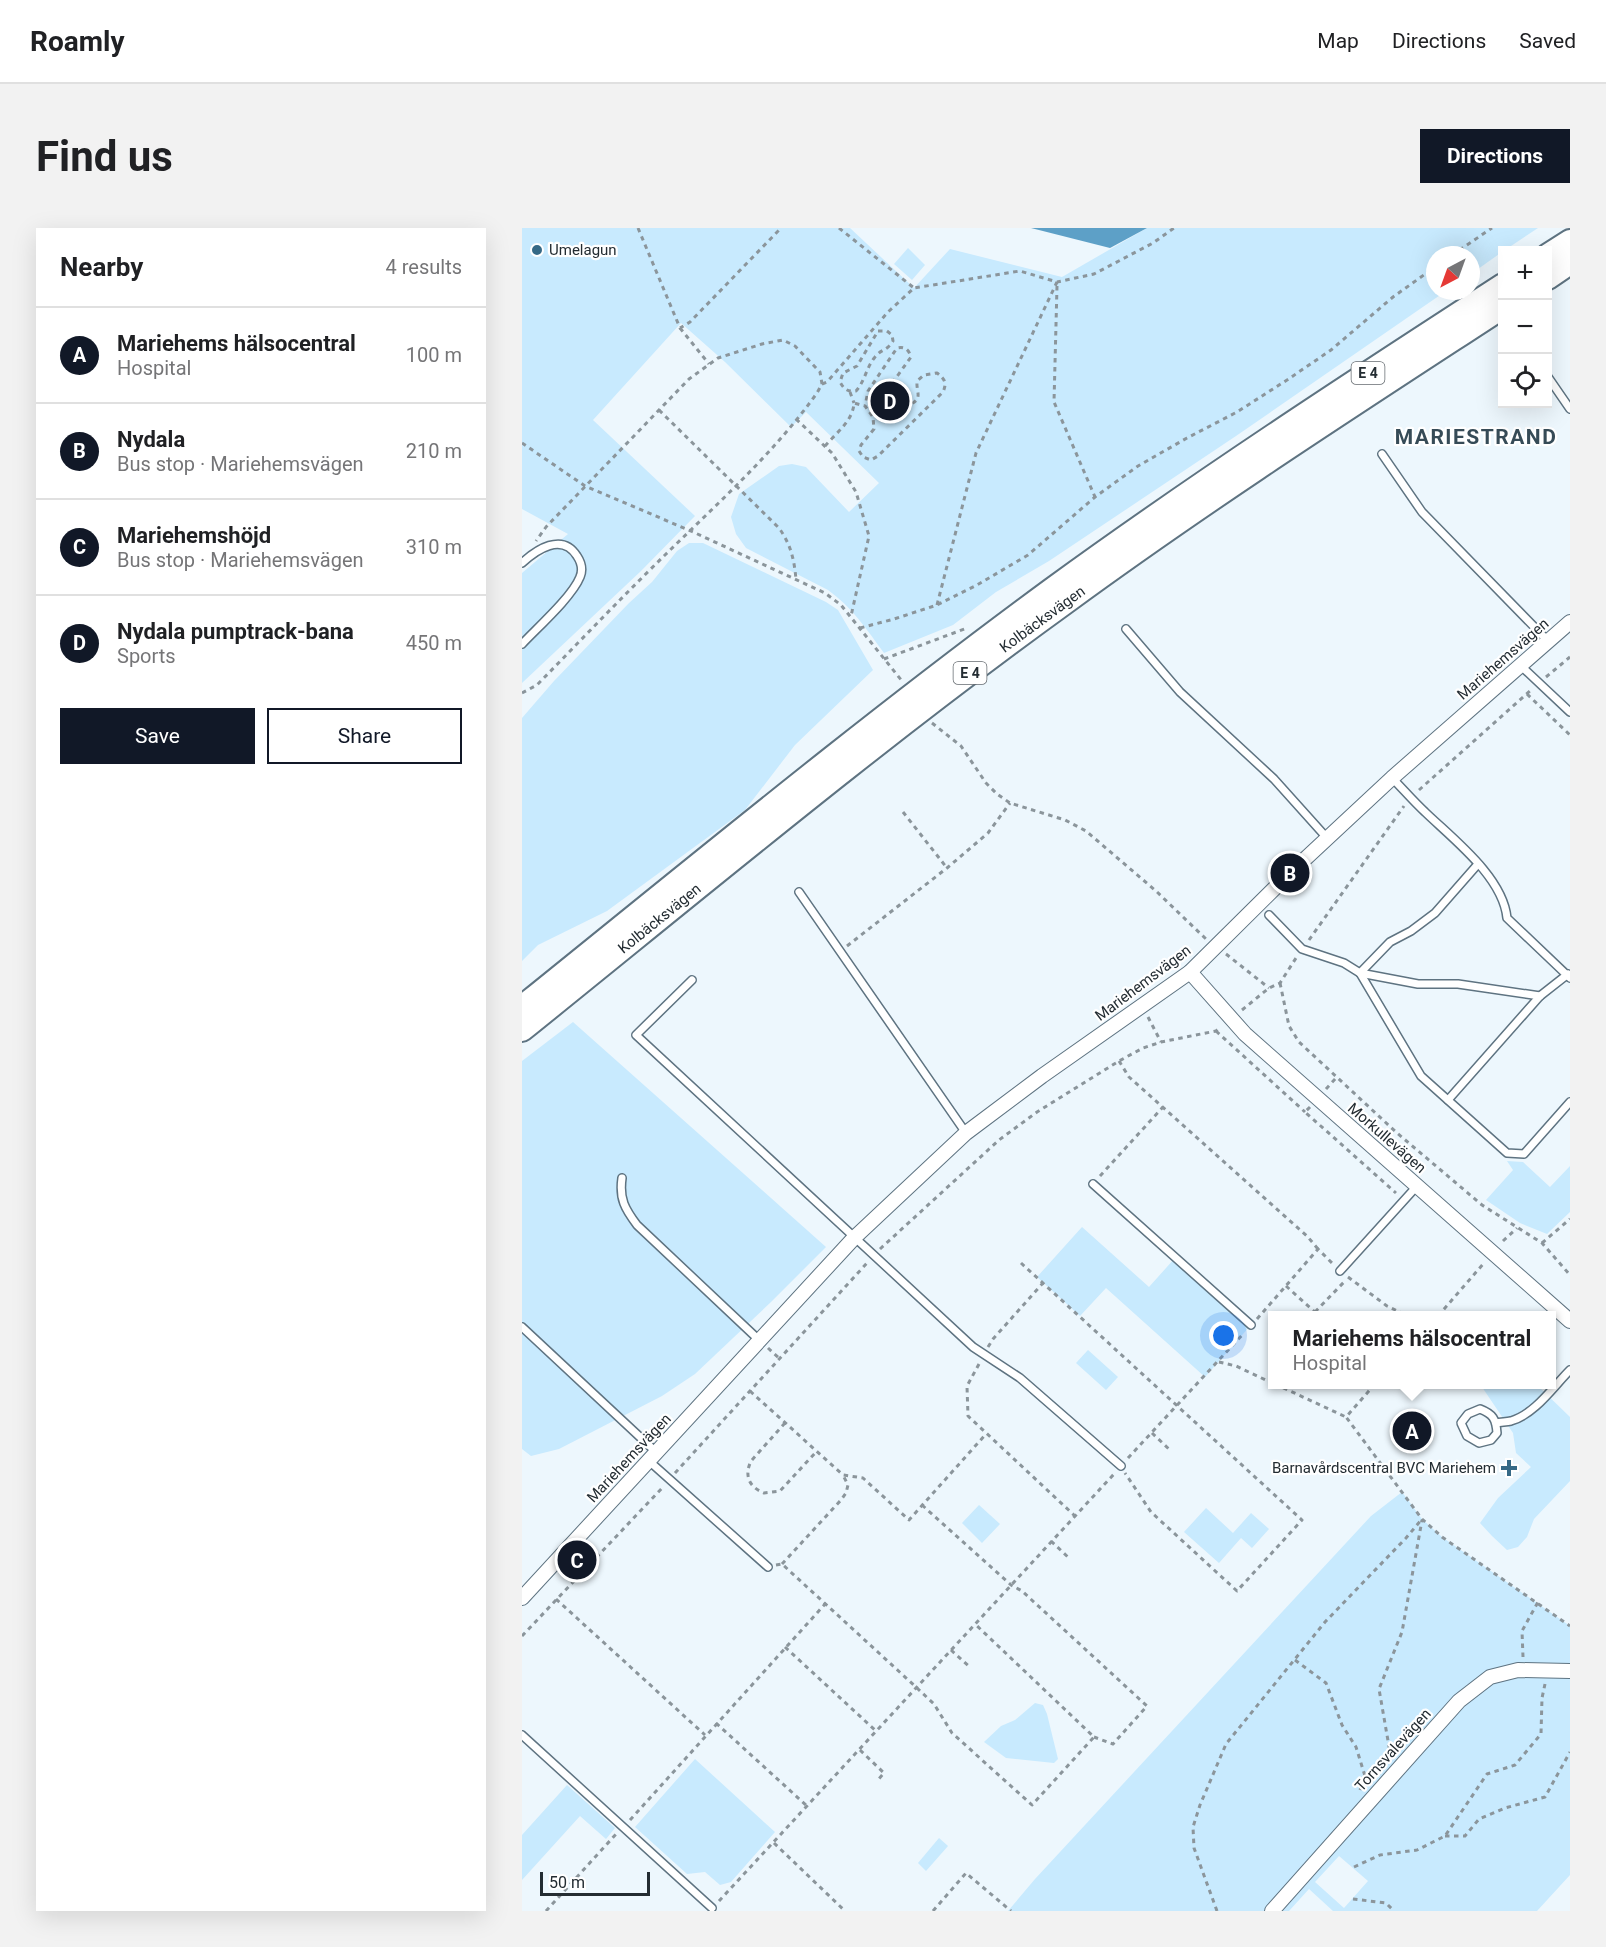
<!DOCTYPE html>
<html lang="en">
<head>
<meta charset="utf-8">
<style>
  body { margin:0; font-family:Roboto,sans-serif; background:#f2f2f2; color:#202124 }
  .controls { position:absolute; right:18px; top:18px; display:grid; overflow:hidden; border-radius:0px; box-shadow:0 6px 24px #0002 }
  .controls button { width:54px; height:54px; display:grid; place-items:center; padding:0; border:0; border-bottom:2px solid #e0e0e0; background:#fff; color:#202124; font:30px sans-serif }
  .compass { position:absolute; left:904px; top:18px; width:54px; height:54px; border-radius:50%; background:#fff; box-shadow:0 6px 24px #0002; rotate:221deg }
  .scale { position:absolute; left:18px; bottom:15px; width:110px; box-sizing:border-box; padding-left:6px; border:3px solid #232c32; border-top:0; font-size:16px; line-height:21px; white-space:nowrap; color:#232c32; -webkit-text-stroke:4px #fff; paint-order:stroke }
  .you { position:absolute; left:702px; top:1108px; width:21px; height:21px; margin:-15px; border:4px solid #fff; border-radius:50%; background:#1a73e8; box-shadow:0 0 0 9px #1a73e833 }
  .badge { display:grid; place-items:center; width:39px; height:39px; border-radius:50%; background:#111827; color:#fff; font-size:20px; font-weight:700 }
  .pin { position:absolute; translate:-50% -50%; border:3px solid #fff; box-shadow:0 2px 6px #0006 }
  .popup { position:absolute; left:746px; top:1083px; width:288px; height:78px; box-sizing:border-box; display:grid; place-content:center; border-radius:0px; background:#fff; filter:drop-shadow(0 2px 4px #0005); font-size:20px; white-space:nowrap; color:#757577 }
  .popup b { font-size:22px; color:#202124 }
  .popup::after { content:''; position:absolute; left:50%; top:100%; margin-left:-12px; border:12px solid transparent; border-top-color:#fff }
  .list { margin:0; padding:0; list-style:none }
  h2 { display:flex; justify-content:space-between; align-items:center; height:78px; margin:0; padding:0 24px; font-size:26px }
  h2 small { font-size:20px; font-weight:400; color:#757577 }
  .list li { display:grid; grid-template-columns:39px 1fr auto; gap:18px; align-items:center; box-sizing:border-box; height:96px; padding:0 24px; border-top:2px solid #e0e0e0 }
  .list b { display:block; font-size:22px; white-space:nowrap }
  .list p { margin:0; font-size:20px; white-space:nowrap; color:#757577 }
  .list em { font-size:20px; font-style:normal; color:#757577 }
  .actions { display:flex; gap:12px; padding:18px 24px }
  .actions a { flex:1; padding:14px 0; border:2px solid #111827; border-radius:0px; text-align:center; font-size:21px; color:#111827 }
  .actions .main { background:#111827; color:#fff }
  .icon { flex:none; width:33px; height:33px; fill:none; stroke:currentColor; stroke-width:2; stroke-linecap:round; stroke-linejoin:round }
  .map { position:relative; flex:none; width:1048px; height:1683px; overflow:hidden; border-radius:0px }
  header { display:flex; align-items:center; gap:36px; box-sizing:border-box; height:84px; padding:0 30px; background:#fff; border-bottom:2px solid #e0e0e0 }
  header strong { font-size:28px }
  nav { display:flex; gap:33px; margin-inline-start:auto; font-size:21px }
  .intro { display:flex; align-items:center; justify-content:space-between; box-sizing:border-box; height:144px; padding:0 36px }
  h1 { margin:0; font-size:42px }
  .button { padding:15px 27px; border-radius:0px; background:#111827; color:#fff; font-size:21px; font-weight:700 }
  main { display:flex; gap:36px; padding:0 36px }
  aside { flex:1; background:#fff; border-radius:0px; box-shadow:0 6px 24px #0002 }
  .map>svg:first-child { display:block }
  .green { fill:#c8eafe; fill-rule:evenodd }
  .water { fill:#5da0c7 }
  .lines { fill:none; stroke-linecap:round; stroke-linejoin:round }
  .service-casing { stroke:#5e7381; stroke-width:10 }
  .minor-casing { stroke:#5e7381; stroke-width:16 }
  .trunk-casing { stroke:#5e7381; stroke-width:26 }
  .path { stroke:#8b959b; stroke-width:3; stroke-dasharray:4.5 4.5; stroke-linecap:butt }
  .service { stroke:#fff; stroke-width:7 }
  .minor { stroke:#fff; stroke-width:14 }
  .trunk { stroke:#fff; stroke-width:22 }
  .poi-dot { fill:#356986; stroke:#fff; stroke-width:2 }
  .labels { text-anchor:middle; stroke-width:4.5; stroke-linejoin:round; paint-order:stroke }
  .shield { fill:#fff; stroke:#656b70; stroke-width:1.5 }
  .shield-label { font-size:14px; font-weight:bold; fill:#232c32 }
  .poi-label { font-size:15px; fill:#232c32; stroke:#fff; text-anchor:start }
  .street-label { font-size:15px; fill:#232c32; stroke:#fff }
  .district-label { font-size:21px; font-weight:bold; letter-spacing:1.5px; fill:#364b57; stroke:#fff }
</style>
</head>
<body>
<header>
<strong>Roamly</strong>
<nav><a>Map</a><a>Directions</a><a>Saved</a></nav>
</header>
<div class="intro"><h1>Find us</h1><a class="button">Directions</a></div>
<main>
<aside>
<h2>Nearby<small>4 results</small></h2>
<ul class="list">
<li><span class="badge">A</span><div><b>Mariehems hälsocentral</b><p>Hospital</p></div><em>100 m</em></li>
<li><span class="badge">B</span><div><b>Nydala</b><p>Bus stop · Mariehemsvägen</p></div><em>210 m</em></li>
<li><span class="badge">C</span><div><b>Mariehemshöjd</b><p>Bus stop · Mariehemsvägen</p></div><em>310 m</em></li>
<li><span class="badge">D</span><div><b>Nydala pumptrack-bana</b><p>Sports</p></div><em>450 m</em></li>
</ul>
<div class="actions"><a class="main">Save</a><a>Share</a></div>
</aside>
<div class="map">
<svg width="1048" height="1683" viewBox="0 0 1048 1683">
  <rect width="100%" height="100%" fill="#edf7fd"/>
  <g class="green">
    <path d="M0,0H328L392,60L428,21L540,49L625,0H1016L983,22H981L980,24L949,46V27H913V63H924L714,208L527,333L474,364L431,397L362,425C345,402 330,379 306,362L224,320L214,306L209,289L217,266L257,238L270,236L284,239L327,284L357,255L284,184L269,199L203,134L159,95L71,192L173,288L119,343L0,455V345L46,306L0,281Z"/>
    <polygon points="386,20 403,37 390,52 372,36"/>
    <polygon points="167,315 181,315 304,374 316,382 351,442 273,517 223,582 85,683 16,717 0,733 0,490 32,453 107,375 130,354 155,323"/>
    <polygon points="51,794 304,1019 249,1074 173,1146 140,1168 37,1221 9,1228 0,1221 0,833"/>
    <polygon points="985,933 1001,934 1028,959 1048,938 1048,984 1025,1006 998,995 964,972 991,942"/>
    <polygon points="560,999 627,1059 653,1030 729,1097 683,1149 584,1060 558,1088 515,1049"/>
    <polygon points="566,1122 596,1149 584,1162 554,1135"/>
    <polygon points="960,1157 1015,1157 1048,1189 1048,1253 1012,1291 1005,1309 996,1319 985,1322 970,1308 958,1295 976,1270 1009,1239 994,1225 991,1205 960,1159"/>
    <path d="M880,1264L900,1291L920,1309L1048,1398V1647L1015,1683H811L787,1661L767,1683H486L513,1651L849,1288ZM817,1628L846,1653L822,1680L793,1654Z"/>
    <polygon points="457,1277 478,1296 460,1315 440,1295"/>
    <polygon points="684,1280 711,1305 729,1285 747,1301 730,1320 719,1310 697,1335 662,1304"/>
    <polygon points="513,1475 521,1477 525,1486 536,1531 532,1535 484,1530 462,1514 479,1498 493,1492"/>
    <polygon points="173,1531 253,1604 209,1654 198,1657 183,1644 165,1646 113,1599"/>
    <polygon points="45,1557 93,1600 84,1611 58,1588 0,1652 0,1607"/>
    <polygon points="417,1610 426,1618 404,1643 396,1635"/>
  </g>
  <polygon class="water" points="509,0 625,0 588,20"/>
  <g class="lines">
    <defs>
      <g id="service">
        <polyline points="1026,149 1048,181"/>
        <polyline points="860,226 900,284 1026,413"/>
        <path d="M0,335C14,322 40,304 55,328C59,334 61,342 58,349C50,369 15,400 0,416"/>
        <polyline points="604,401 658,464 752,551 805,610"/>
        <polyline points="998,437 1048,484"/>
        <path d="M870,550C881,561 891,573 903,584C931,611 981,649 985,690L1048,750"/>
        <polyline points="956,636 913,685 889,703 868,714 838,745 899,848 985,925 1002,926 1048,874"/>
        <polyline points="277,664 444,905"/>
        <polyline points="747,687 780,721 822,735 838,745 896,756 936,756 1018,768"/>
        <polyline points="170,752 114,807 451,1119 498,1150 599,1238"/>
        <polyline points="926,872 1018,768 1046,746"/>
        <path d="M100,950C97,971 103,981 115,997L237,1112"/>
        <polyline points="571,956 729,1097"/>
        <polyline points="818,1043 895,958"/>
        <polyline points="0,1099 134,1224"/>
        <path d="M958,1181C971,1186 974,1191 975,1205L969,1212L957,1215L945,1208L939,1195L946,1186Z"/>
        <path d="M974,1195C979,1194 984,1194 989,1193C1013,1186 1031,1159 1048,1142"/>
        <polyline points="127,1233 246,1339"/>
        <polyline points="0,1507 190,1680"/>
      </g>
      <g id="minor">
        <polyline points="668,744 723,806 1048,1093"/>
        <polyline points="0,1370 332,1010 444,905 520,848 668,744 768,645 870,550 1048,394"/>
        <polyline points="750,1683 937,1473 968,1449 996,1442 1048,1443"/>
      </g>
      <g id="trunk">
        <polyline points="1026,27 1048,13"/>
        <polyline points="1026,50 1048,35"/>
        <path d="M0,779C175,638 348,495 529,362C676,255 828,156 981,57"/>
        <path id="s1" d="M0,802C180,657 357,509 544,374C686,270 834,175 981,79"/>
      </g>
    </defs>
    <use href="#service" class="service-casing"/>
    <use href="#minor" class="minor-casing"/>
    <use href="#trunk" class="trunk-casing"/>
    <g class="path">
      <polyline points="116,0 158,100 168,94 259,0"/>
      <polyline points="317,0 392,60"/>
      <polyline points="930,27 970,0"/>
      <polyline points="535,58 532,174 573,269"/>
      <polyline points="158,100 187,136"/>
      <path d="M356,103H365L370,107L371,113C365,123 359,121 353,129C344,140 343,153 334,163C325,164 322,161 318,154L321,145L335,138Z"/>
      <polyline points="300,156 305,154 366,84 392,60 498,43 535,54 572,46 631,15 652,0"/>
      <polyline points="328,164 332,175"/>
      <path d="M137,182L257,300C269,317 272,331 274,351"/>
      <polyline points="274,191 310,225 334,264 347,308 329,388"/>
      <polyline points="0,215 63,258 169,303 303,365 319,377 380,453"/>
      <path d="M303,218C314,205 331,193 332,175L343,178L351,189L352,201L339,217L337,223L341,229L349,232L356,228L421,164C425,155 423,151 415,145L402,147L395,153C394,164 401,170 389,176L384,173L383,167L379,165L375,166L370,186L366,189L357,186L353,179L389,129C387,122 383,118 375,120L346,163L343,178"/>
      <polyline points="415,377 454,225 535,54"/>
      <polyline points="338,400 372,391 415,377 455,357 506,327 573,269 616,238 665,210 715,184 765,152 809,122 871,69 913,39"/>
      <polyline points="362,431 445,400"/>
      <polyline points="1024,449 1048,429"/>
      <path d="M0,465L15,457C58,413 100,369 144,326C196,275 252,225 295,165L300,156L298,144L273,118L261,112L240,116L196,130L167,151L24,299L14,313"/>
      <polyline points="1005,466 1048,507"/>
      <polyline points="410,495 439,518 464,555 475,566 488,575 543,592 564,603 634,663 684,711"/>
      <polyline points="897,562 1010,461"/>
      <polyline points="381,584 425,640"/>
      <polyline points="787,712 882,578"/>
      <polyline points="325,718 425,640 466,605 488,575"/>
      <polyline points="704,726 747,760"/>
      <polyline points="758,755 767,798 777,814 875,905 960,977 1020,1015 1048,1047"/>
      <polyline points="720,782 747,760 758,755 774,730"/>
      <polyline points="626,789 639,814"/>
      <polyline points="694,803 783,884"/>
      <polyline points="597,833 607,849 785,1008 796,1021"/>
      <polyline points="804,861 814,850"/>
      <polyline points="788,879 783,884 874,965"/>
      <polyline points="578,948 641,879"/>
      <polyline points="981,1013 995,1000"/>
      <polyline points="1020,1015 1048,991"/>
      <polyline points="358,1021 477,912 515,884 597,833 621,820 639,814 694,803 698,799"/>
      <polyline points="499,1035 780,1292 715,1363 629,1284 603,1245"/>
      <polyline points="826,1049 865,1078 886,1088"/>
      <polyline points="764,1058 793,1084 790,1088"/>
      <polyline points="793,1084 823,1053"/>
      <polyline points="916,1088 962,1035"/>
      <polyline points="735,1091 796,1021 812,1037"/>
      <polyline points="466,1119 471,1111 521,1055"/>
      <polyline points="246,1120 258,1131"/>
      <polyline points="697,1134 714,1138 750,1155"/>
      <polyline points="457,1136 445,1158 446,1188 553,1288"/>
      <polyline points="753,1156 824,1189"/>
      <polyline points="853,1156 824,1189 900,1291 920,1309 1048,1398"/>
      <polyline points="228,1163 321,1247 341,1250 387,1292 464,1206"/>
      <path d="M263,1195L229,1233C222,1248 227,1259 242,1265L258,1263L294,1224"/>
      <polyline points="630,1205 649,1223"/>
      <polyline points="606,1230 722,1105"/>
      <polyline points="153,1245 345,1035"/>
      <polyline points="400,1277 489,1357 500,1363 625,1478 591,1516 572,1509"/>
      <polyline points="529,1313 548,1331"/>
      <polyline points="260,1336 319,1272 324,1265 326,1257 321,1247"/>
      <polyline points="254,1337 260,1336 395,1460 412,1476 430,1505 510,1577 572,1509 453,1396"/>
      <polyline points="34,1371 183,1507"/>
      <polyline points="0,1408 141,1259"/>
      <polyline points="263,1419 354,1503"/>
      <polyline points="429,1422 449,1440"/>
      <polyline points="1001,1429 1000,1403 1016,1374"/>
      <polyline points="773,1432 804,1455 820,1497 834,1519 843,1548 838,1562"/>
      <polyline points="194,1495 285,1578"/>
      <polyline points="338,1522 362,1545 355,1553"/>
      <polyline points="869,1530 857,1461 880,1404 900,1292"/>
      <polyline points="108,1592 304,1375"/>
      <polyline points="923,1608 943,1608 957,1591 983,1580 1023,1569 1048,1524"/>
      <polyline points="252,1615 323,1683"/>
      <polyline points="832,1639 858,1627 895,1622 923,1608 965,1546 993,1537 1019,1506 1020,1470 1023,1456"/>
      <polyline points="831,1671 864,1675 872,1683"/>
      <polyline points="197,1673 592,1246"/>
      <polyline points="24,1683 95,1605"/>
      <polyline points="411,1683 444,1645 489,1683"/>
      <polyline points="695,1683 672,1620 671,1599 678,1577 704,1516 803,1394 884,1310 900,1291"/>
    </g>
    <use href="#service" class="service"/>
    <use href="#minor" class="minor"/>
    <use href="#trunk" class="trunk"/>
  </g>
  <g class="poi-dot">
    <circle cx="15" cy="22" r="6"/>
    <path d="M984 1231h6v6h6v6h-6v6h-6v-6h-6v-6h6z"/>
  </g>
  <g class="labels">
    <g class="shield">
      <rect x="829.5" y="134" width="33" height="22" rx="4.5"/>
      <rect x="431.5" y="434" width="33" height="22" rx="4.5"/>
    </g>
    <g class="shield-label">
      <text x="846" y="150">E 4</text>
      <text x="448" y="450">E 4</text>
    </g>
    <g class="poi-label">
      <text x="27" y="27">Umelagun</text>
      <text x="974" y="1245" text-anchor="end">Barnavårdscentral BVC Mariehem</text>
    </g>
    <g class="street-label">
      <text dy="5" stroke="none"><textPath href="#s1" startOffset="663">Kolbäcksvägen</textPath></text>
      <text transform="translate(981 431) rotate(-41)" y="5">Mariehemsvägen</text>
      <text dy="5" stroke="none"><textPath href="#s1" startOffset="177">Kolbäcksvägen</textPath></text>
      <text transform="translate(621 755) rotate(-37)" y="5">Mariehemsvägen</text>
      <text transform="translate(865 910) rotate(41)" y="5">Morkullevägen</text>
      <text transform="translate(107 1230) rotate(-47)" y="5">Mariehemsvägen</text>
      <text transform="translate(871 1522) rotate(-48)" y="5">Tornsvalevägen</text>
    </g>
    <g class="district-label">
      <text x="954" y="216">MARIESTRAND</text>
    </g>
  </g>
</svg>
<div class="controls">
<button>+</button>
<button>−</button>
<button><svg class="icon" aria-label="locate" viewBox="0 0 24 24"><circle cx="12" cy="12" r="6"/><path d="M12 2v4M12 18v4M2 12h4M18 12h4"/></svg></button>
</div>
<svg class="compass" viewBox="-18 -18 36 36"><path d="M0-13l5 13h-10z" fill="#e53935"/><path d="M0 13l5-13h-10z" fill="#757577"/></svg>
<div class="scale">50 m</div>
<div class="you"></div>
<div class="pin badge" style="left:890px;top:1203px">A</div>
<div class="popup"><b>Mariehems hälsocentral</b>Hospital</div>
<div class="pin badge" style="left:768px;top:645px">B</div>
<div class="pin badge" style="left:55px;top:1332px">C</div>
<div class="pin badge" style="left:368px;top:173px">D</div>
</div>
</main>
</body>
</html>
